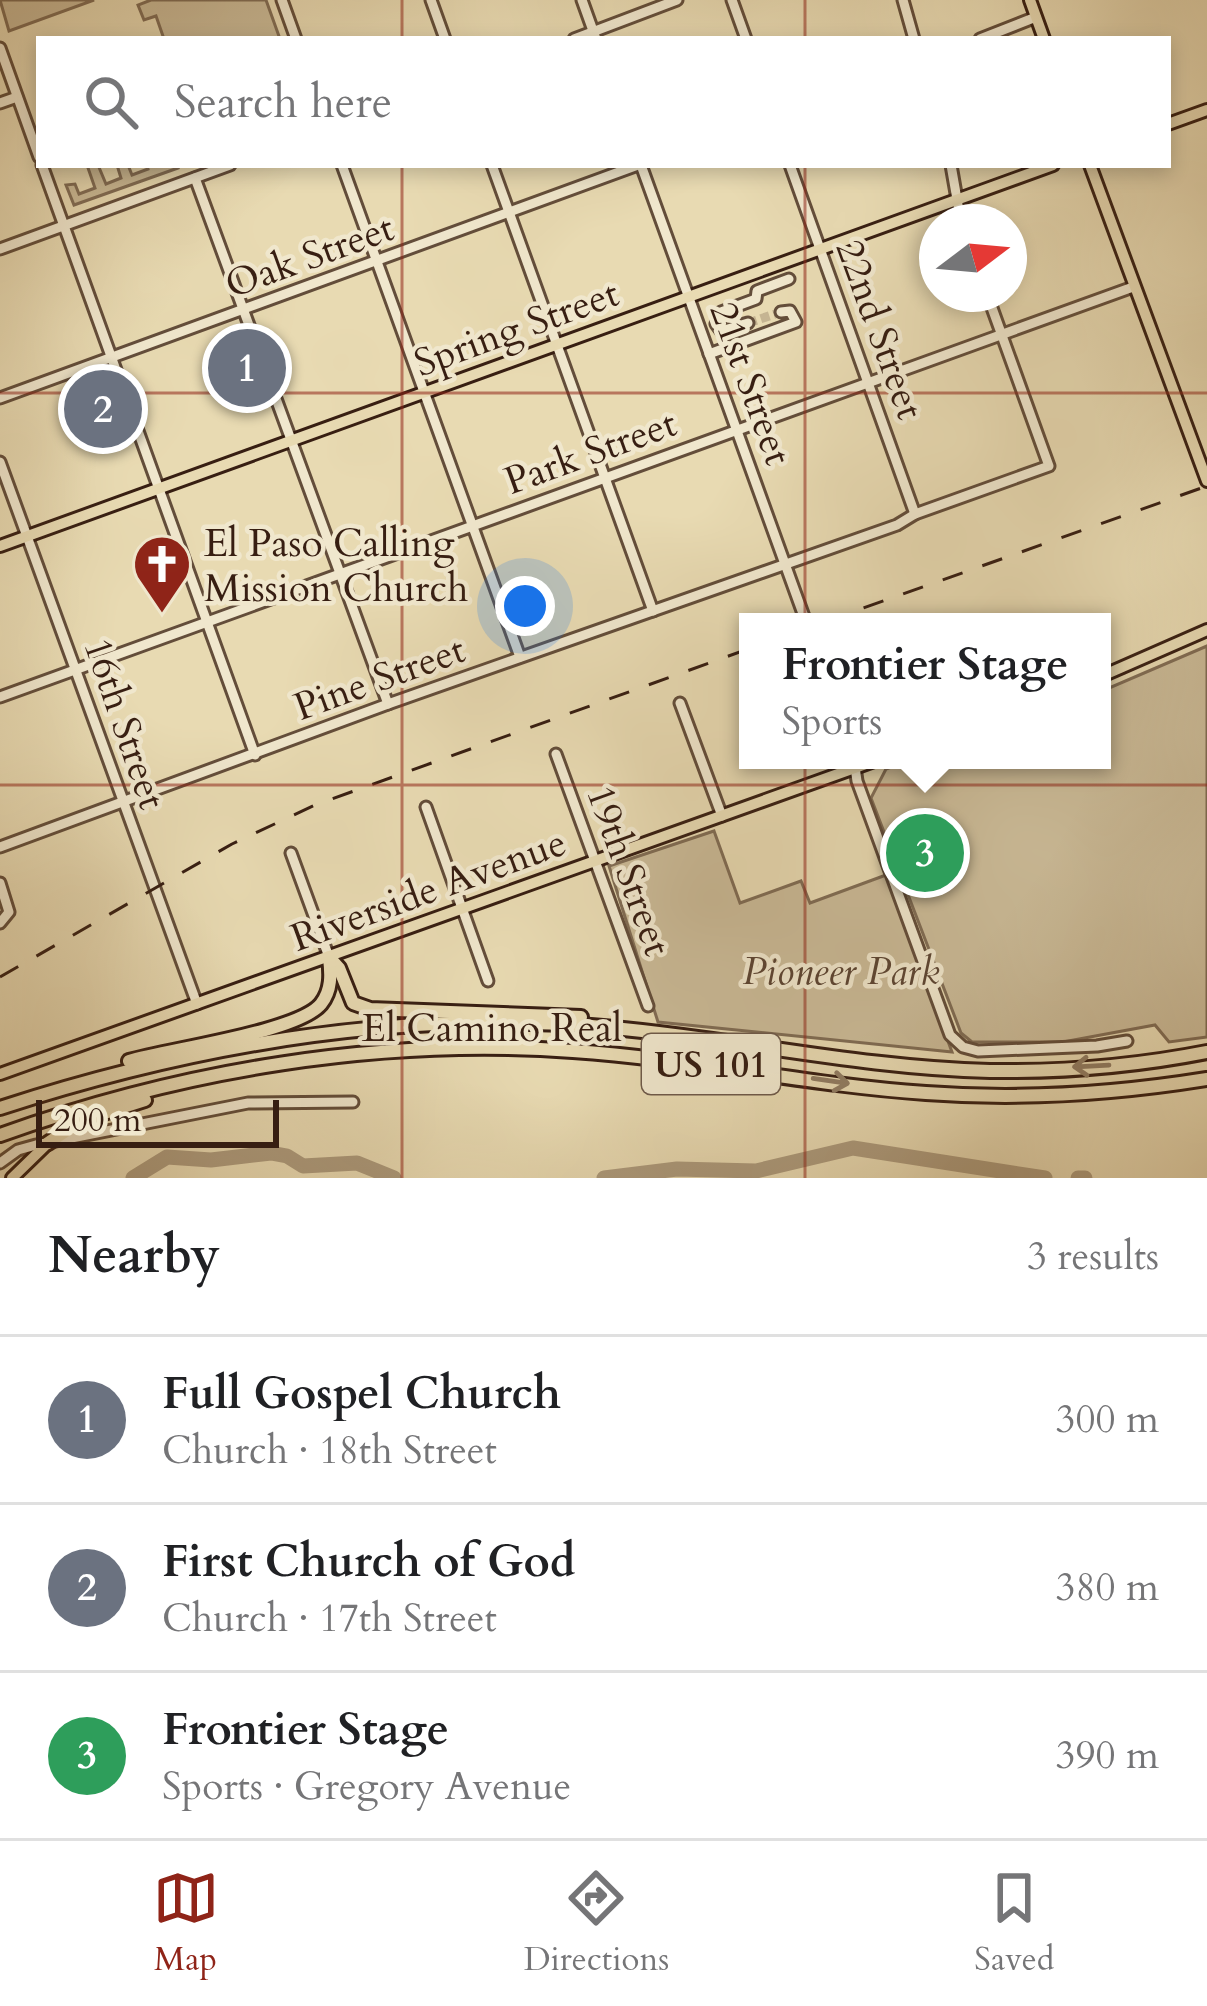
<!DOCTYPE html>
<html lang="en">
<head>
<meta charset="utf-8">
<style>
  body { margin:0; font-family:Cardo,serif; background:#f6f6f6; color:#202124 }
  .compass { position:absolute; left:919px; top:204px; width:108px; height:108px; border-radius:50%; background:#fff; box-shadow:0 6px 18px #0003; rotate:74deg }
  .scale { position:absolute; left:36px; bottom:30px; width:243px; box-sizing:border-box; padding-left:12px; border:6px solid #371e12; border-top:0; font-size:33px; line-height:42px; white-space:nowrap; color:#371e12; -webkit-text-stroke:9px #f0e7cd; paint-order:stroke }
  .you { position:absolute; left:525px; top:606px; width:42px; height:42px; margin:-30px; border:9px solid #fff; border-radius:50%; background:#1a73e8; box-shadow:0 0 0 18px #1a73e833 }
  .badge { display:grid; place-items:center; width:78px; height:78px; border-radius:50%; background:#8f2418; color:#fff; font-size:39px; font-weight:700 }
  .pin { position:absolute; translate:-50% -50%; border:6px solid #fff; box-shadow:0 3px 12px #0006 }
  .popup { position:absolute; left:739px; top:613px; width:372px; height:156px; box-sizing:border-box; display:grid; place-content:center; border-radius:0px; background:#fff; filter:drop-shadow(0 3px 9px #0005); font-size:39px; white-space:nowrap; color:#757577 }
  .popup b { font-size:45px; color:#202124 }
  .popup::after { content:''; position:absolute; left:50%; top:100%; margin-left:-24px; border:24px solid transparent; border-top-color:#fff }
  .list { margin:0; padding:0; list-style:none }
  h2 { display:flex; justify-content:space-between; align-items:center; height:156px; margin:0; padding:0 48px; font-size:51px }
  h2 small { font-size:39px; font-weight:400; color:#757577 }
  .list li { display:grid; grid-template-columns:78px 1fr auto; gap:36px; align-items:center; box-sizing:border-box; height:168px; padding:0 48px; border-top:3px solid #e0e0e0 }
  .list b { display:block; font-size:45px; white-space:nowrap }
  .list p { margin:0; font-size:39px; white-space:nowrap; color:#757577 }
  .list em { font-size:39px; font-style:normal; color:#757577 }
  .icon { flex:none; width:66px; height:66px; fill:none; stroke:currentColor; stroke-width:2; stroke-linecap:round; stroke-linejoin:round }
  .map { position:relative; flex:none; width:1207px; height:1178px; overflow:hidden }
  .search { position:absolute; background:#fff; box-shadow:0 6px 18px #0003; left:36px; right:36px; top:36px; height:132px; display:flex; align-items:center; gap:30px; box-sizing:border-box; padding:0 42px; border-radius:0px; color:#757577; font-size:45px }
  .sheet { height:660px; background:#fff }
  nav { display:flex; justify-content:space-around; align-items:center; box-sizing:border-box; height:168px; border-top:3px solid #e0e0e0; background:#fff; font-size:33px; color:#757577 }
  nav a { display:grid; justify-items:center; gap:6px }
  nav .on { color:#8f2418 }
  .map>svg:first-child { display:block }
  .green { fill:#caba97; stroke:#806c54; stroke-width:3 }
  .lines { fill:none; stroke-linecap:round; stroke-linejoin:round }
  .river { stroke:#ac9a7c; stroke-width:15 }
  .minor-tunnel { stroke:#c5b492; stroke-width:9; stroke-dasharray:9 4.5; stroke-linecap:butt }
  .minor-casing { stroke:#634d3a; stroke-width:15 }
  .major-casing { stroke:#371e12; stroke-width:16 }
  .highway-casing { stroke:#371e12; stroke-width:18 }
  .minor { stroke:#f0e7cd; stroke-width:9 }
  .major { stroke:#e8dab2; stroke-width:10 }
  .highway { stroke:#e8dab2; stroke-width:12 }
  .rail { stroke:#371e12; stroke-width:3; stroke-dasharray:21 21; stroke-linecap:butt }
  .oneway { stroke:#907c62 }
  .grid { fill:none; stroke:#8f2418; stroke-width:3; stroke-opacity:0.55 }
  .labels { text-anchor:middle; stroke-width:9; stroke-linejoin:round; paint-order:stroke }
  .shield { fill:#f0e7cd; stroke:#6e5a4a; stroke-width:3 }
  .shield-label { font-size:36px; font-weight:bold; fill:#371e12 }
  .street-label { font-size:39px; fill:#371e12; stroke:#f0e7cd }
  .poi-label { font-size:39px; fill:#371e12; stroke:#f0e7cd; text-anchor:start }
  .park-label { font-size:39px; font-style:italic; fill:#5c4533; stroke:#f0e7cd }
</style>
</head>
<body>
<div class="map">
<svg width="1207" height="1178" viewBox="0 0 1207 1178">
  <rect width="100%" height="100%" fill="#e8dab2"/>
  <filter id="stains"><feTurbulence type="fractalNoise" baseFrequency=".00167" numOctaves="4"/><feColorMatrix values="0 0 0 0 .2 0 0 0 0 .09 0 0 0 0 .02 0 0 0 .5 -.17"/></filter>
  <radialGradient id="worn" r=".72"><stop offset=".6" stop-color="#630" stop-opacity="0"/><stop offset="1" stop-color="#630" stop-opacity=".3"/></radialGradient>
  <g class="green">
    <polygon points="0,0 94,0 9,31"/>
    <polygon points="151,0 266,0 280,39 164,39 156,16 144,20 138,5"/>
    <polygon points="87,165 98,165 106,184 121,178 117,165 128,165 132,175 148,169 147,165 177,165 178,168 74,205 66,185 75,184 79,194 95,188"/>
    <polygon points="1207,646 1207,1037 1169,1042 1155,1025 1063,1042 972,1042 961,1033 871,798 886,769 911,760 1102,760 1102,691"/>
    <polygon points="714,831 740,903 801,881 810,903 886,875 952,1052 658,1022 609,866"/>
  </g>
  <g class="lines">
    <g class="river">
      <polyline points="133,1178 167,1157 211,1160 271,1153 287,1156 303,1166 357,1163 394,1178"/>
      <polyline points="604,1178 677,1169 756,1171 853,1148 1045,1178"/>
      <polyline points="1078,1178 1085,1178"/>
    </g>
    <polyline class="minor-tunnel" points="748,323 781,312"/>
    <defs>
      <g id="minor">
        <polyline points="282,0 296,39"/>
        <polyline points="431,0 445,39"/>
        <polyline points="582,0 596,39"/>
        <polyline points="732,0 746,39"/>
        <polyline points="903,0 914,39"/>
        <polyline points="574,39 677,0"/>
        <polyline points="980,39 1036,17"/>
        <polyline points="0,48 39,157"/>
        <polyline points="0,103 17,97"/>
        <polyline points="42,165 255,755"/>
        <polyline points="342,165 520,657"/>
        <polyline points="492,165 653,611"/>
        <polyline points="641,165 806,622"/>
        <polyline points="790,165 915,514"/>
        <polyline points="951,165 961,222"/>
        <polyline points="195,178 388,704"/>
        <polyline points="0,249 230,165"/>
        <polyline points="748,323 721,331 716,324 721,312 756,299 757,291 789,279"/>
        <polyline points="709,354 796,322 790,311 781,312"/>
        <polyline points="0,398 638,165"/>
        <polyline points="0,462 197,1004"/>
        <polyline points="0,697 1133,287"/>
        <polyline points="680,703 722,816"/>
        <polyline points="556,754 648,1006"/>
        <polyline points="854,760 857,781 950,1035 963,1047 978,1051 1097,1046 1127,1041"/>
        <polyline points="426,807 488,981"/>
        <polyline points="0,847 388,704 897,525 915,514 1049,466 987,294"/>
        <polyline points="291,853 329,957"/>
        <polyline points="0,883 9,912 0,923"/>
        <polyline points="0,1163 18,1150 36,1145 248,1103 353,1102"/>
      </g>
      <g id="major">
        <polyline points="1030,0 1044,39"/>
        <polyline points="1168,124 1207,110"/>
        <polyline points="1090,165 1207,481"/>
        <polyline points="0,546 1053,165"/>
        <polyline points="1102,676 1207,630"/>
        <polyline points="0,1074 877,760"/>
        <polyline points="12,1178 48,1143"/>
      </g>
      <g id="highway">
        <polyline points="329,957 339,968 353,1003 370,1009 581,1017"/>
        <path d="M129,1061C170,1049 298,1032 321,1004C332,990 331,974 329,958"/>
        <path d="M0,1108C191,1046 390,1011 591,1026C724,1036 856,1068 990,1071C1062,1072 1136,1066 1207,1052"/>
        <path d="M0,1135C182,1070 380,1037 573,1051C691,1059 808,1085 926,1093C1020,1100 1114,1094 1207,1079"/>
        <polyline points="48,1143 82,1120 145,1100"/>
      </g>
    </defs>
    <use href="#minor" class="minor-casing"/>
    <use href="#major" class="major-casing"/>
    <use href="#highway" class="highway-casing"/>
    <use href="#minor" class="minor"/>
    <use href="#major" class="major"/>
    <use href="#highway" class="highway"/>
    <g class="rail">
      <polyline points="824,622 1207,486"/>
      <polyline points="0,977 232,844 315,805 748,649"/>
    </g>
  </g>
  <defs><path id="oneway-shaft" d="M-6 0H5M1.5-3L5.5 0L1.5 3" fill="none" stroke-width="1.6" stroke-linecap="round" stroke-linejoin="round" transform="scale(3)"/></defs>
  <g class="oneway">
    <use href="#oneway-shaft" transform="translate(1091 1066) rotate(177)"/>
    <use href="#oneway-shaft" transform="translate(831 1081) rotate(8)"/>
  </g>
  <path class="grid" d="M402,0V39M805,0V39M402,165V1178M805,165V1178M0,393H1207M0,785H1207"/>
  <defs>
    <symbol id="church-pin" viewBox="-11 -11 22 30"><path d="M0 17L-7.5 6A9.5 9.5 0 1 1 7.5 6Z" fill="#8f2418" stroke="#f0e7cd"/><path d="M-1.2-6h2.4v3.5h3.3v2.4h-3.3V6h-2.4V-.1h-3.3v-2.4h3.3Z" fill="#fff"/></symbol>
  </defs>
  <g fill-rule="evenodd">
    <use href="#church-pin" x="129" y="531" width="66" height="90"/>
  </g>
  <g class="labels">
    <rect class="shield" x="642" y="1034" width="138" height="60" rx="9"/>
    <g class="shield-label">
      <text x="711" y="1077">US 101</text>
    </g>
    <g class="street-label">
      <text transform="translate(309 255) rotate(-20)" y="14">Oak Street</text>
      <text transform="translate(516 327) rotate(-20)" y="14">Spring Street</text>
      <text transform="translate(881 329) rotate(70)" y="14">22nd Street</text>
      <text transform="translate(752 383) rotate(70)" y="14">21st Street</text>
      <text transform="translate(590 451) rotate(-20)" y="14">Park Street</text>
      <text transform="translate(379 677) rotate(-20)" y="14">Pine Street</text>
      <text transform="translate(126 723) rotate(71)" y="14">16th Street</text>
      <text transform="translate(630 870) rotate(70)" y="14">19th Street</text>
      <text transform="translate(428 889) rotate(-20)" y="14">Riverside Avenue</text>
      <text x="492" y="1041">El Camino Real</text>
    </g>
    <g class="poi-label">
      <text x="204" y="556">El Paso Calling<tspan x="204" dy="45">Mission Church</tspan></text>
    </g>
    <g class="park-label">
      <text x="841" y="984">Pioneer Park</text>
    </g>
  </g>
  <rect width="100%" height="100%" filter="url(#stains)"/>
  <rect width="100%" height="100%" fill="url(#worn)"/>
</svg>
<svg class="compass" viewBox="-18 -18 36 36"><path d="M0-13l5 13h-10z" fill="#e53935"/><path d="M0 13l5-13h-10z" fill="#757577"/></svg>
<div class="scale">200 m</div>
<div class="you"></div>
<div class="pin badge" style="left:247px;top:368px;background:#6b7280">1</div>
<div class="pin badge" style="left:103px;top:409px;background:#6b7280">2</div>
<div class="pin badge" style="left:925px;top:853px;background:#2e9e5b">3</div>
<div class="popup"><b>Frontier Stage</b>Sports</div>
<div class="search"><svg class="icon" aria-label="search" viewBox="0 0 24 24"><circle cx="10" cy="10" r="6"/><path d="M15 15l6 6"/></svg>Search here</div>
</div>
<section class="sheet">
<h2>Nearby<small>3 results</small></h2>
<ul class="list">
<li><span class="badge" style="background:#6b7280">1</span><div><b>Full Gospel Church</b><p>Church · 18th Street</p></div><em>300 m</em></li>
<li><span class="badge" style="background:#6b7280">2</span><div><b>First Church of God</b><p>Church · 17th Street</p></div><em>380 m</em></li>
<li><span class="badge" style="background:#2e9e5b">3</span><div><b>Frontier Stage</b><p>Sports · Gregory Avenue</p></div><em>390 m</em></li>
</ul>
</section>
<nav>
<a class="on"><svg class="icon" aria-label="map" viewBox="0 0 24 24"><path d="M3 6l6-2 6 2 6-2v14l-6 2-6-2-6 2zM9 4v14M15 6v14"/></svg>Map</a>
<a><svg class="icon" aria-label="directions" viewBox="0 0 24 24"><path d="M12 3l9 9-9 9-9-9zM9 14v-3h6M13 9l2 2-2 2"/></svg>Directions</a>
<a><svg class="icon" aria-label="saved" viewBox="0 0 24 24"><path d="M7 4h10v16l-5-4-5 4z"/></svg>Saved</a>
</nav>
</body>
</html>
